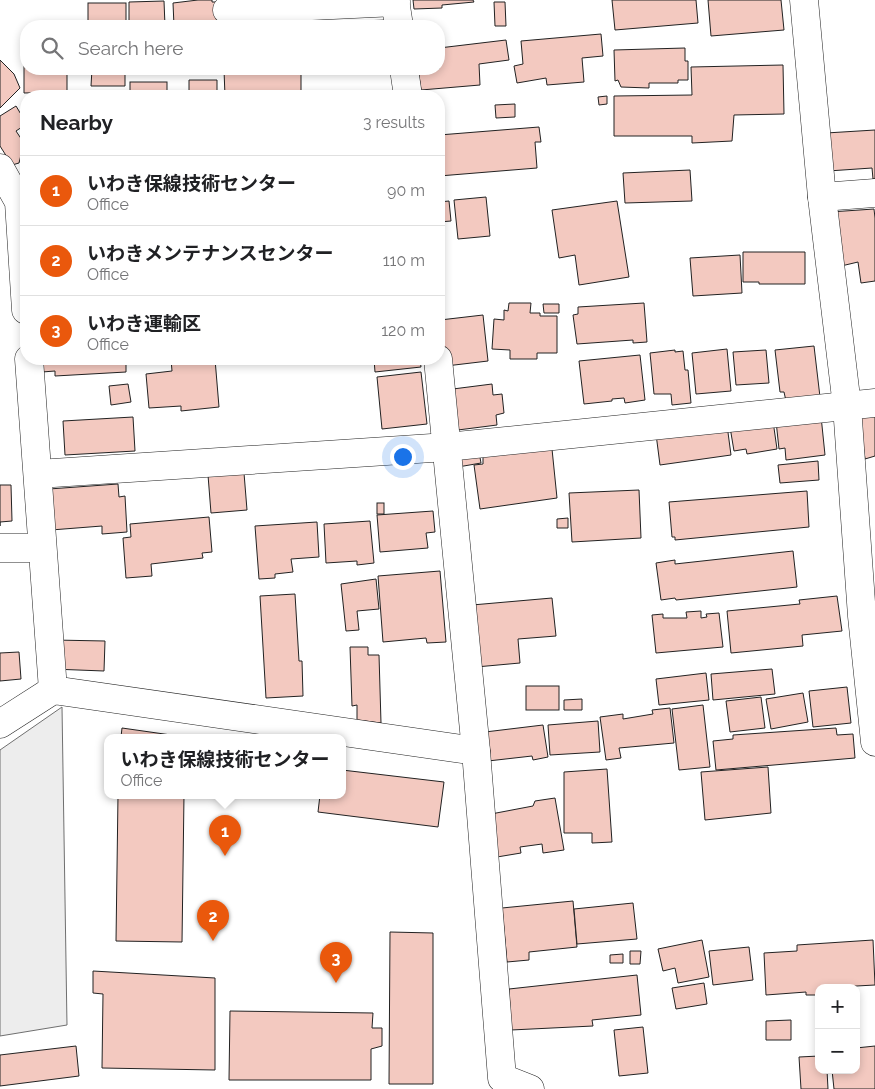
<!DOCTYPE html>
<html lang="en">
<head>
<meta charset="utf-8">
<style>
  body { margin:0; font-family:Raleway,"Noto Sans JP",sans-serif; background:#f2f2f2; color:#202124 }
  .controls { position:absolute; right:15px; bottom:15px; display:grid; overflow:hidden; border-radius:10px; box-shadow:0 2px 8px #0003 }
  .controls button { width:45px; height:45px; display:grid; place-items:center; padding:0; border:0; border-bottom:1px solid #e0e0e0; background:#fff; color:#202124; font:25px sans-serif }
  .you { position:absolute; left:402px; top:456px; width:18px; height:18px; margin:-12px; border:4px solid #fff; border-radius:50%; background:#1a73e8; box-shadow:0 0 0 8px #1a73e833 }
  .badge { display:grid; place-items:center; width:32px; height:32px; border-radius:50%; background:#ea580c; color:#fff; font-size:16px; font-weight:700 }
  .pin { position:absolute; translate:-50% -41px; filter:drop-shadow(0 1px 2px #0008) }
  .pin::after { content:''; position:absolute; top:26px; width:18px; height:15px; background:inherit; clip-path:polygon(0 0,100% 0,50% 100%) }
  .popup { position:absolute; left:104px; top:734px; width:242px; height:65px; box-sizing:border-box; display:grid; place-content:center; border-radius:10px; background:#fff; filter:drop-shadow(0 1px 4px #0005); font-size:16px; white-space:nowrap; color:#757577 }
  .popup b { font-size:19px; color:#202124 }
  .popup::after { content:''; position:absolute; left:50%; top:100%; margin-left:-10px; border:10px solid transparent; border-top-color:#fff }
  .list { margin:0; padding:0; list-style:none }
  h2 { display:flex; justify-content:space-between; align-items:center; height:65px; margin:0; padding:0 20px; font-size:21px }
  h2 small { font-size:16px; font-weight:400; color:#757577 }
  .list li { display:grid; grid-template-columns:32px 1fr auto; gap:15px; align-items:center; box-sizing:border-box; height:70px; padding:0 20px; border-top:1px solid #e0e0e0 }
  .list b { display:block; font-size:19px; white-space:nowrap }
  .list p { margin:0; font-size:16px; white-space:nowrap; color:#757577 }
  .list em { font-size:16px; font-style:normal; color:#757577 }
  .icon { flex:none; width:28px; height:28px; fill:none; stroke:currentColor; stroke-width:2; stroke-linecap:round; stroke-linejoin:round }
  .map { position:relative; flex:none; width:875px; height:1089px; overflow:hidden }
  .search { position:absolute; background:#fff; box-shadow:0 2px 8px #0003; left:20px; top:20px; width:425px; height:55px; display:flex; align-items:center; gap:12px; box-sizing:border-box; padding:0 18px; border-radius:20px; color:#757577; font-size:19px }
  .panel { position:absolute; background:#fff; box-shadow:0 2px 8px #0003; left:20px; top:90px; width:425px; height:275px; border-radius:20px }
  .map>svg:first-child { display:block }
  .parking { fill:#ededed; stroke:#6f6f6f }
  .building { fill:#f3c9c0; stroke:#222 }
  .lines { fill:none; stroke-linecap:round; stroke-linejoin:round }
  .minor-casing { stroke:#222; stroke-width:29 }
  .minor { stroke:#fff; stroke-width:28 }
</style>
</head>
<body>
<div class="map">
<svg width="875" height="1089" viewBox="0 0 875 1089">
  <rect width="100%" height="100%" fill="#fff"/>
  <polygon class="parking" points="62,707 67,1025 0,1036 0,750"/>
  <g class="building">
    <polygon points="198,0 212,0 212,2 217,2 218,26 174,26 173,3"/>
    <polygon points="413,0 473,0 474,2 442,5 442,8 414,9"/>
    <polygon points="612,0 696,0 698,23 615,30"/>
    <polygon points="708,0 781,0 784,30 711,36"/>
    <polygon points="164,1 165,26 129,26 129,2"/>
    <polygon points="494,2 505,2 506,26 495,26"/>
    <rect x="88" y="3" width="38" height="23"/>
    <polygon points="302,16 302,26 225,26 225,21"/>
    <polygon points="387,20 387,26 309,26 309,23"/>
    <polygon points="601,34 603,56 582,58 584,82 547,85 546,78 517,83 514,66 523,64 521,41"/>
    <polygon points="506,40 509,60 479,64 480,85 421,90 418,69 439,69 439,48"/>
    <polygon points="685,48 685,61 688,61 688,80 678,80 678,83 649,83 649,88 621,87 618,80 615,81 614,50"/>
    <polygon points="24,51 26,51 26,69 67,69 67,92 24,93"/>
    <polygon points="0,60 14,74 20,88 0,108"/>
    <polygon points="783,65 784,114 734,115 732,141 692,143 692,136 614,136 614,96 692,95 691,67"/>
    <polygon points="92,69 125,69 125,86 91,86"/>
    <polygon points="246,69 301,69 301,96 225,96 224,70"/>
    <polygon points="189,80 217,80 217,95 223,96 189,96"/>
    <rect x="130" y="82" width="37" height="14"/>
    <polygon points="607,96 607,104 599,105 598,97"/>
    <polygon points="515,104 515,117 496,118 495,105"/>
    <polygon points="16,106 22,116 22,127 16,131 24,143 19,163 12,165 0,146 0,116"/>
    <polygon points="539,127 541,142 535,142 537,168 439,176 439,135"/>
    <polygon points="875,130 875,179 873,179 872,168 828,171 826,133"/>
    <polygon points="690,170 692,201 625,203 623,173"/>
    <polygon points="486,197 490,236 458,239 454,200"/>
    <polygon points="449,201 451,221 439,222 439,202"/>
    <polygon points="617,201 629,277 579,285 575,255 559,258 552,210"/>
    <polygon points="874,209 875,218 875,281 861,283 858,262 837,267 830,212"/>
    <polygon points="743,252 805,252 805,284 759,284 759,282 743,282"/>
    <polygon points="740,255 742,293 693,296 690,258"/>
    <polygon points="509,303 531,303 530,313 540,313 540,316 557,316 557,353 537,353 537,359 510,359 510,350 492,349 494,319 504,320 504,310 508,311"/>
    <polygon points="644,303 647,342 633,343 633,340 577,344 573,315 578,314 578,307"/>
    <polygon points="543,304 559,304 559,313 544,313"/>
    <polygon points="483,315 488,361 446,366 440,320"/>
    <polygon points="814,346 820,397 786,401 784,392 780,392 775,350"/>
    <polygon points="727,349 731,391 696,394 692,353"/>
    <polygon points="675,350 675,352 683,351 685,370 688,370 691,403 672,405 671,394 654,394 650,353"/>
    <polygon points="766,350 769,383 736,385 733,352"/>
    <polygon points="640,355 645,400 625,403 624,398 612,399 612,401 584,404 579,361"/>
    <polygon points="41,359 126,359 126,372 55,376 55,371 42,372"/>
    <polygon points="143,359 215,359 219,407 181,411 181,406 149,408 146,374 172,371 171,359 143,362"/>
    <polygon points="374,359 420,359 421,367 375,372"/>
    <polygon points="421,372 427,424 382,429 377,377"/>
    <polygon points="128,384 131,402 111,405 109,386"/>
    <polygon points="492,384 493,395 502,394 504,413 496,415 497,425 450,431 445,390"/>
    <polygon points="821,416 825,455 786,460 785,448 779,449 776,421"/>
    <polygon points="875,416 875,456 865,459 859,417"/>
    <polygon points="133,417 135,451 65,455 63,421"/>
    <polygon points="773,421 777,449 747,454 746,449 734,451 730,427"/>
    <polygon points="727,425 731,455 660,465 656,434"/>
    <polygon points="552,449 557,498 480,509 474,465 483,464 483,456"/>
    <polygon points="479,452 481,463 458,467 456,456"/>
    <polygon points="818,461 819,480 780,483 778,465"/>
    <polygon points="244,473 247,510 211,513 208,475"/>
    <polygon points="118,484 119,497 125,496 127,532 102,534 102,526 51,530 49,489"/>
    <polygon points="0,485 11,485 12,521 0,522 0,526"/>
    <polygon points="639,490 641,538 572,542 569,493"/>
    <polygon points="807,491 809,527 675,540 675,537 672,537 669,502"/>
    <rect x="377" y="503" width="7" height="11"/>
    <polygon points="433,511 435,532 426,533 428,548 380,552 377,515"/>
    <polygon points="209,517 212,552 202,553 203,558 151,564 152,576 126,578 123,538 131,537 130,524"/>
    <polygon points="568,518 568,528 557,528 557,519"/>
    <polygon points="370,521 374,563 357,565 357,561 326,563 324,524"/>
    <polygon points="317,522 319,557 291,559 293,572 275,574 275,578 259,579 255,526"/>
    <polygon points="793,551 797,587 676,600 675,598 661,600 656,563 675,560 675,564"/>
    <polygon points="440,571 446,642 427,643 426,638 383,642 378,576"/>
    <polygon points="376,579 379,609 357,611 359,630 346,631 341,584"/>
    <polygon points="295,594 299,661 302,661 303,696 266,698 260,596"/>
    <polygon points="837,596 842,631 802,635 803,646 731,653 727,611 800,604 799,600"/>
    <polygon points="552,598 556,636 518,639 520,663 476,667 472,605"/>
    <polygon points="701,611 701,618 707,617 706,614 719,613 723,647 656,653 652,615 663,614 663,618 687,618 686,612"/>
    <polygon points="54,640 105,641 104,671 52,669"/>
    <polygon points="350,647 368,647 368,655 379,655 381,723 357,720 357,705 352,706"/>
    <polygon points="19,652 21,679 0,681 0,653"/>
    <polygon points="772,669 775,694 713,700 711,674"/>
    <polygon points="706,673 709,700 659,705 656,679"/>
    <rect x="526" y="686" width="33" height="24"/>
    <polygon points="847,687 851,723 813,727 809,691"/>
    <polygon points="803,693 808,722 771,729 766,699"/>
    <polygon points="761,697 765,728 730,732 726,701"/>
    <polygon points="582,699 582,710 564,710 564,700"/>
    <polygon points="703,705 710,767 679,770 672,709"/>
    <polygon points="670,708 674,743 619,748 621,758 606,760 600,717 623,714 623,719 653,714 652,710"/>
    <polygon points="598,721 600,752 550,755 548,725"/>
    <polygon points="543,725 548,757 533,760 532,756 488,761 485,732"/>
    <polygon points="122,728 185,737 121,737"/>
    <polygon points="836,728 837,735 853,734 855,758 716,770 713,741 733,739 733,735"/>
    <polygon points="768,767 771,813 705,820 701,772"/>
    <polygon points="607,769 612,842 592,843 592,833 564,833 564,772"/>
    <polygon points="342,770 444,782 438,827 318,812 320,795 342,795"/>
    <polygon points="118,795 184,795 182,942 116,941"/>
    <polygon points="555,798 564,850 543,853 542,844 520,847 521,853 497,857 491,814 533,806 535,801"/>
    <polygon points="573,901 577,947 529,952 529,960 507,962 502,908"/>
    <polygon points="633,903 637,939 577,944 574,909"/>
    <polygon points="390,932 433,933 433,1084 389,1084"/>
    <polygon points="702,940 709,977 678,983 675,968 663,971 658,949"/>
    <polygon points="873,940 875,985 819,988 819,995 806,995 806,992 766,995 764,953 797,951 797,945"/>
    <polygon points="749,947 753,980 713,985 709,951"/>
    <polygon points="630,951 641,951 640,964 630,964"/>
    <polygon points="623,954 623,963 610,963 610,955"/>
    <polygon points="93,971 215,978 215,1070 102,1068 103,994 93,993"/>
    <polygon points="637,975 641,1015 592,1020 593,1026 511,1030 509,989"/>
    <polygon points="704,983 707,1004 676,1009 672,988"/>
    <polygon points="230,1011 373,1013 372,1028 382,1028 382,1046 371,1049 371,1080 229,1080"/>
    <polygon points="791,1020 791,1040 766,1040 766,1021"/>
    <polygon points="643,1027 648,1073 619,1076 614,1030"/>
    <polygon points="76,1046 79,1076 0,1086 0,1055"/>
    <polygon points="875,1046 875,1089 834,1089 832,1070 856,1070 856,1048"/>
    <polygon points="819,1056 819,1070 827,1070 828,1089 801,1089 799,1057"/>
  </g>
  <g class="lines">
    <defs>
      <g id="minor">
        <polyline points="395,0 399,26"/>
        <polyline points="804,0 822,197 847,406 862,616 875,742"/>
        <polyline points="227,10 396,2"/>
        <polyline points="404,69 408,96"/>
        <polyline points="0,168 19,202 26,310"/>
        <polyline points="822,197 875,193"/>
        <polyline points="29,359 53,690"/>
        <polyline points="438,359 476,751 502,1078 530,1089"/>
        <polyline points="38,474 447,447 875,403"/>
        <polyline points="0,548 42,548"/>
        <polyline points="0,724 53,690 476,751"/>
      </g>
    </defs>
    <use href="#minor" class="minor-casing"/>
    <use href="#minor" class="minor"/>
  </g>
</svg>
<div class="controls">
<button>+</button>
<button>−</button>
</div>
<div class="you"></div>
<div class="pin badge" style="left:225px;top:856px">1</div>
<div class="popup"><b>いわき保線技術センター</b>Office</div>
<div class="pin badge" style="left:213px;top:941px">2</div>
<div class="pin badge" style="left:336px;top:983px">3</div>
<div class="search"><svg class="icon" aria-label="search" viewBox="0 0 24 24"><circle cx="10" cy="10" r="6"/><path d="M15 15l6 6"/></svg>Search here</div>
<section class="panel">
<h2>Nearby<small>3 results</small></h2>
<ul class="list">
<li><span class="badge">1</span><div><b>いわき保線技術センター</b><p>Office</p></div><em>90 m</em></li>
<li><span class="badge">2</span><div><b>いわきメンテナンスセンター</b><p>Office</p></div><em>110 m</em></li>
<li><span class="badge">3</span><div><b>いわき運輸区</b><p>Office</p></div><em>120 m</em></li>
</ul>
</section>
</div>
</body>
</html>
